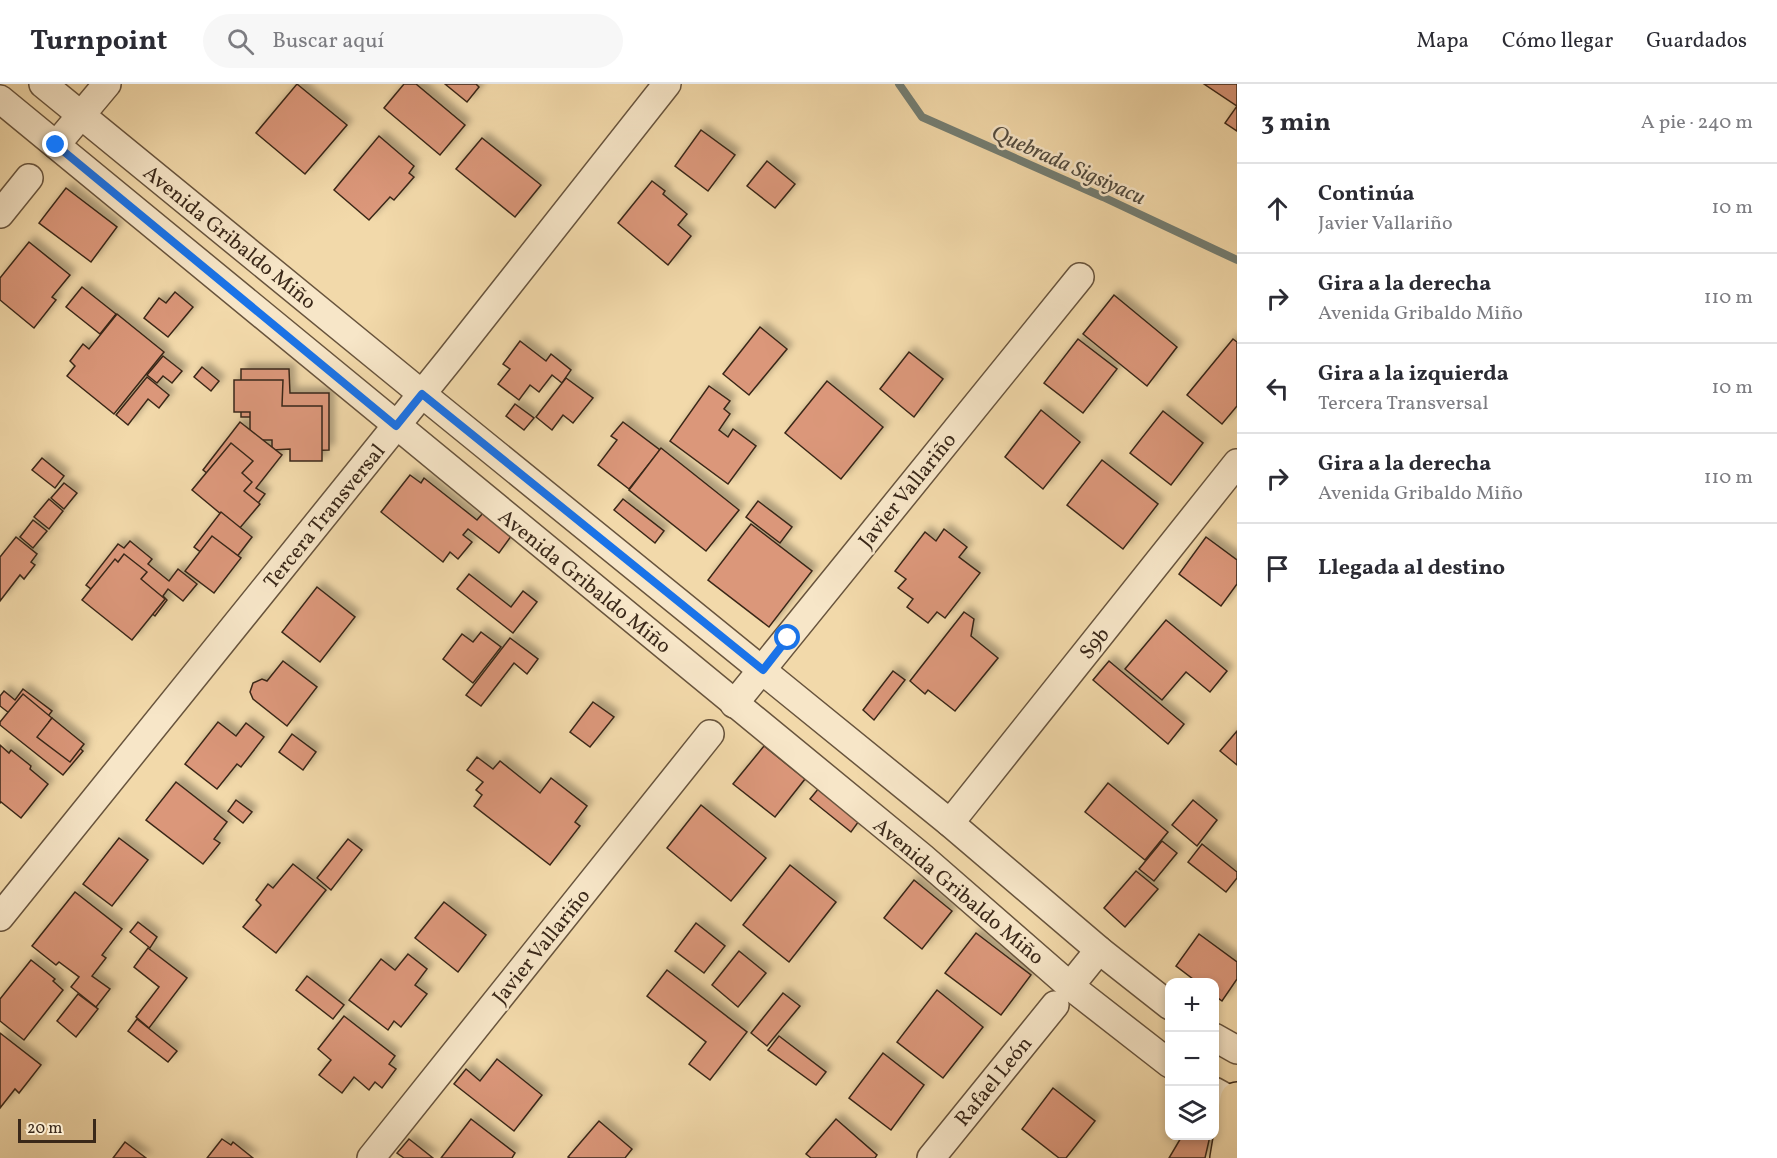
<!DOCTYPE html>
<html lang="es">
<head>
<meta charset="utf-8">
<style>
  body { margin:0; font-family:Vollkorn,serif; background:#f7f7f7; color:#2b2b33 }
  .controls { position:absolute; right:18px; bottom:18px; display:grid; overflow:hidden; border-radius:12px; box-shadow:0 3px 9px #0003 }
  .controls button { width:54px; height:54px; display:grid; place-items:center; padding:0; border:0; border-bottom:2px solid #e1e1e2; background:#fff; color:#2b2b33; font:30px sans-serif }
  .scale { position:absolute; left:18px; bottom:15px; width:78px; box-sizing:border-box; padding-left:6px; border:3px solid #3a2819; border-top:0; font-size:16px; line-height:21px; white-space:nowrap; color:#3a2819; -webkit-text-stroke:4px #f7e6c8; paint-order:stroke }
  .stop { position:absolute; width:18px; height:18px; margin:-14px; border:4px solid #1a73e8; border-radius:50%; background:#fff }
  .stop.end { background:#1a73e8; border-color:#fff; box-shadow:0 2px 6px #0008 }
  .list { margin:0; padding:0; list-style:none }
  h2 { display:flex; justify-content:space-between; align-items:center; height:78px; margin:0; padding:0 24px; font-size:26px }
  h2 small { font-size:20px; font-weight:400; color:#7c7c81 }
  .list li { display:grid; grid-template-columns:39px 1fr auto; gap:18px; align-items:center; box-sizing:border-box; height:90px; padding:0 24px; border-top:2px solid #e1e1e2 }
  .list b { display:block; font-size:22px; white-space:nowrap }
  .list p { margin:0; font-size:20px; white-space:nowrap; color:#7c7c81 }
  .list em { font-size:20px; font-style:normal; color:#7c7c81 }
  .icon { flex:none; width:33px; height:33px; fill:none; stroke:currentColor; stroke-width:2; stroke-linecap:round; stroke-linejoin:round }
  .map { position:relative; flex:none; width:1237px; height:1074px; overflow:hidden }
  header { display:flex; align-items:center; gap:36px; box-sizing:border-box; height:84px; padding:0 30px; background:#fff; border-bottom:2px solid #e1e1e2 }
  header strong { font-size:28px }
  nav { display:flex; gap:33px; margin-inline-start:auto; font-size:21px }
  .search { width:420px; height:54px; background:#f7f7f7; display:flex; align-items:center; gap:15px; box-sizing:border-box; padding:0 21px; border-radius:33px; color:#7c7c81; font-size:22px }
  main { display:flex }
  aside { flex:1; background:#fff }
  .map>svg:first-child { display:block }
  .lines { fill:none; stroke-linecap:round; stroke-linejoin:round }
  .stream { stroke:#757f74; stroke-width:8 }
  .building { fill:#db977a; stroke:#3a2819; stroke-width:1.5; filter:url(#shadow) }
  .minor-casing { stroke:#68543d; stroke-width:30 }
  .major-casing { stroke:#3a2819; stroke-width:36 }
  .minor { stroke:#f7e6c8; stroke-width:27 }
  .major { stroke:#f2d9aa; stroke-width:33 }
  .route { stroke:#1a73e8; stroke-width:8 }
  .labels { text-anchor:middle; stroke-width:5; stroke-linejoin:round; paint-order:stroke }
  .street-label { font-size:21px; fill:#3a2819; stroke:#f7e6c8 }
  .water-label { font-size:22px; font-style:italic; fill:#534c3f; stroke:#f7e6c8 }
</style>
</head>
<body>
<header>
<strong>Turnpoint</strong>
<div class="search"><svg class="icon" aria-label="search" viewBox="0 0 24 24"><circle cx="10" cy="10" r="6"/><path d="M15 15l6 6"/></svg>Buscar aquí</div>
<nav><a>Mapa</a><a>Cómo llegar</a><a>Guardados</a></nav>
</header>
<main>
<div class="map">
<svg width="1237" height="1074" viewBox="0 0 1237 1074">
  <defs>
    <filter id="shadow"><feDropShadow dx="5.5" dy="-5.5" stdDeviation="3" flood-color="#0004"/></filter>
  </defs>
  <rect width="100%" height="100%" fill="#f2d9aa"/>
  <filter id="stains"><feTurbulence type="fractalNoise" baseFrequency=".00333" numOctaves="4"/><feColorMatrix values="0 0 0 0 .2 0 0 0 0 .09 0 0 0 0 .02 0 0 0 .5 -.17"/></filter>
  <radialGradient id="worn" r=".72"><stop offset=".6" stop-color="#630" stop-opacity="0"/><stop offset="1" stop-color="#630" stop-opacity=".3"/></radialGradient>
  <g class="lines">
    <polyline class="stream" points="899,0 922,33 1103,113 1237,176"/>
  </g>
  <g class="building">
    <polygon points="297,0 347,41 305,90 256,49"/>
    <polygon points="404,0 416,0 465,41 440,71 384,24"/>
    <polygon points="445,0 476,0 479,3 467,18"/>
    <polygon points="1204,0 1237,0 1237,22"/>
    <polygon points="1237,22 1237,47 1225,39"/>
    <polygon points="701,46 735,71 708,107 675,82"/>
    <polygon points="379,52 414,82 409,89 414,93 394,116 390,113 369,136 334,106"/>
    <polygon points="482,54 541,101 515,133 456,85"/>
    <polygon points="767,77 795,100 775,124 747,102"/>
    <polygon points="652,97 665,107 663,110 687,130 678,141 691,152 668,181 618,139"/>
    <polygon points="66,104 117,143 91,178 39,139"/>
    <polygon points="29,158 70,191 52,213 56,216 34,244 0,216 0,194"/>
    <polygon points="82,203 116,230 100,250 66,223"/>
    <polygon points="175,208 193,223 168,253 144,234 159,214 166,219"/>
    <polygon points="1114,211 1177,263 1147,302 1083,250"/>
    <polygon points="117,230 164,268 114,330 67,292 75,282 70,277 83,260 89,265"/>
    <polygon points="760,243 787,265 749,311 723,290"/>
    <polygon points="1078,255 1117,285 1083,329 1044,299"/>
    <polygon points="1233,255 1237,258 1237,322 1222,340 1187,311"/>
    <polygon points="520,257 546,277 551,270 571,286 562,299 552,291 539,308 530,301 519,316 498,300 510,285 503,280"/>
    <polygon points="909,268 943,295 914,333 880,305"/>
    <polygon points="163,272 182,287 172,299 163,292 157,299 147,291"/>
    <polygon points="202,283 219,297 211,307 194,293"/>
    <polygon points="241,285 289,285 290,309 329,309 329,366 298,367 298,355 280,355 280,344 265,344 255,333 241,333"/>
    <polygon points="147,293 169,311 159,324 148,315 128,341 116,331"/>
    <polygon points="566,294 593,314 573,339 563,331 552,346 536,333"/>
    <polygon points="234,296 283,296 282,322 322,322 322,377 290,377 290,365 272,366 272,356 250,356 250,328 234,328"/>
    <polygon points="827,297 883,343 841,395 785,349"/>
    <polygon points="709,302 730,317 724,325 730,330 719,346 728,353 733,345 756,362 728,400 670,357"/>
    <polygon points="515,320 534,334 524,346 506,332"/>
    <polygon points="1041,326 1080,358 1043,405 1005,373"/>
    <polygon points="1163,327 1203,359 1171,401 1130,369"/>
    <polygon points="240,338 282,371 256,404 265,410 246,435 207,405 214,395 203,386"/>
    <polygon points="623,338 660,366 629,405 598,381 617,356 611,352"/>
    <polygon points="231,359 253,377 242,389 252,398 244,407 260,420 239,445 192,406"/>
    <polygon points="661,364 739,426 706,467 629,406"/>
    <polygon points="42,374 64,392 55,404 32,386"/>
    <polygon points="1102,376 1158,420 1123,465 1067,421"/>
    <polygon points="410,391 421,399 424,394 477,436 483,429 512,451 499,469 468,445 463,451 472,458 458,475 450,468 443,478 381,428"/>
    <polygon points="64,399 77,409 64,425 51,414"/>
    <polygon points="49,415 63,427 49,445 34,433"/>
    <polygon points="623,415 664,447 655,459 614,426"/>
    <polygon points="758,417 792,443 780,459 746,433"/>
    <polygon points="221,428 252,453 226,487 194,463"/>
    <polygon points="33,436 47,447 33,464 20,453"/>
    <polygon points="751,440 812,487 769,543 708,496"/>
    <polygon points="944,445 967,463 959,473 980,489 945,534 937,528 928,539 907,523 913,515 898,504 906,495 895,487 925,448 936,457"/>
    <polygon points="212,452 241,474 214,509 185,487"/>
    <polygon points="16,453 37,470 31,478 35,481 24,495 20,491 0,517 0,473"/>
    <polygon points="1206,453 1237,476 1237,500 1221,522 1179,490"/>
    <polygon points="130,457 152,475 148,480 169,497 178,485 197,500 183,517 168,505 163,512 167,516 155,532 150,528 139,542 86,501 118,460 124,464"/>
    <polygon points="124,470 147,488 141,495 165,515 132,556 82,516 115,475 118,478"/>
    <polygon points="469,490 511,523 523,507 537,518 513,549 457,505"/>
    <polygon points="317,503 355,533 320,578 282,548"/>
    <polygon points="964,528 974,535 971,552 998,574 955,627 928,606 925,610 910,597"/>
    <polygon points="1166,536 1227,587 1210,608 1186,588 1162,616 1125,585"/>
    <polygon points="481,548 501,563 473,599 443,575 462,550 473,558"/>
    <polygon points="510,554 538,575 527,590 514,579 481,622 466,611"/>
    <polygon points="283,577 317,603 287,642 253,615 250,608 253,599 262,595 267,597"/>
    <polygon points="1109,577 1184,640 1168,660 1093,596"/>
    <polygon points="893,587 905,596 874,636 863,626"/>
    <polygon points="23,605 52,627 35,649 0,622 0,612 4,607 15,616"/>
    <polygon points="23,610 52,634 49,638 83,667 63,691 0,641 0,638"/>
    <polygon points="593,618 614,633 590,663 570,648"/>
    <polygon points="52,634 84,660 70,678 37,653"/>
    <polygon points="218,638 236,652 246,639 264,653 241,683 237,680 217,705 185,680"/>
    <polygon points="1237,647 1237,681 1220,667"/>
    <polygon points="292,650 316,668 303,686 279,668"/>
    <polygon points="0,661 9,669 11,666 31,682 30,685 48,700 21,734 1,718 0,719"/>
    <polygon points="764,662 805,695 775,733 733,700"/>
    <polygon points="477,673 493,685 500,677 540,709 551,694 587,722 575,738 580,742 550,781 474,722 482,711 476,706 483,698 467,686"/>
    <polygon points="176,698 227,738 214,755 220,759 203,780 146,736"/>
    <polygon points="1108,699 1168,748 1145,776 1085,728"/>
    <polygon points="819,704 859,737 851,748 810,715"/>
    <polygon points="236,716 252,728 243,739 228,727"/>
    <polygon points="1193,716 1217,736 1197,762 1172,741"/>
    <polygon points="701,721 766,774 731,817 667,764"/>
    <polygon points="119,754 148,776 112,822 83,800"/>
    <polygon points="348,755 362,766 331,806 317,794"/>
    <polygon points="1162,757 1177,769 1154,797 1139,785"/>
    <polygon points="1202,760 1237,788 1237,794 1226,808 1188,778"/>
    <polygon points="293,780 326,806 276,869 243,843 261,821 256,816 268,800 273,804"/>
    <polygon points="790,781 836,818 789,878 743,841"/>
    <polygon points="1136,787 1158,805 1125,843 1104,824"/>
    <polygon points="914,796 952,827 922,865 884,834"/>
    <polygon points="75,808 122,845 102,871 106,874 92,892 110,905 96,923 71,903 79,893 59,878 56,881 32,862"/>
    <polygon points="444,818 486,851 458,888 415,854"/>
    <polygon points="138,838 157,853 150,864 130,848"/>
    <polygon points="696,839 725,862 704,889 675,867"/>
    <polygon points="976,849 1031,891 1001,931 945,889"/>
    <polygon points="1199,850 1237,878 1237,895 1222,917 1214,911 1214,898 1197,898 1176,882"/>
    <polygon points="148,864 187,894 149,944 136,933 159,903 134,883"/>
    <polygon points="739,867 766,889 738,923 712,901"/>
    <polygon points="408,870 427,885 415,901 427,910 401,943 394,937 388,946 349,916 381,875 395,886"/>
    <polygon points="31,876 55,895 53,897 63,906 24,956 0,937 0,915"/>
    <polygon points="667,886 747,948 710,996 689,980 706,958 647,912"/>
    <polygon points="307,892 344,921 333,935 296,906"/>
    <polygon points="937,906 983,943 943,994 897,958"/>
    <polygon points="783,909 800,922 767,962 751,949"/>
    <polygon points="78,910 98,925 76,953 57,937"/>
    <polygon points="344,932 395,972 389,980 396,985 382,1004 375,998 369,1006 354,993 342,1009 319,991 331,976 318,965"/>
    <polygon points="137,935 177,967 168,978 128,947"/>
    <polygon points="0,949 41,981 19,1009 15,1005 0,1024"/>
    <polygon points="779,952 826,988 816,1001 768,966"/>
    <polygon points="883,969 924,1001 891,1046 849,1014"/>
    <polygon points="497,975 542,1011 514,1047 454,1000 466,985 480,997"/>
    <polygon points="1053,1004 1095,1037 1066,1074 1059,1074 1022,1045"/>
    <polygon points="471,1035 515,1069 512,1074 441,1074"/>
    <polygon points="836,1035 877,1071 875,1074 811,1074 806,1070"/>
    <polygon points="599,1037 632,1065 625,1074 570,1074 568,1073"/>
    <polygon points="1182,1052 1210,1052 1205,1074 1169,1074"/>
    <polygon points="222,1055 231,1061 233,1058 253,1074 207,1074"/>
    <polygon points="409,1055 433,1074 404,1074 397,1069"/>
    <polygon points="125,1058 146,1074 113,1074"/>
  </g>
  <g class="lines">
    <defs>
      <g id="minor">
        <polyline points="43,0 422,310 950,739 1099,866 1170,922"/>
        <polyline points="0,15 922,773 1070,902 1170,980"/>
        <polyline points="56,61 107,0"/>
        <polyline points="0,130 29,94"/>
        <polyline points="734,620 1080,193"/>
        <polyline points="950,739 1237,379"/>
        <polyline points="0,833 450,275 667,0"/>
        <polyline points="1070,902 1099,866"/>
        <polyline points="1214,953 1237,966"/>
        <polyline points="1214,1007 1236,1019"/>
        <polyline points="371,1074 710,650"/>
        <polyline points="931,1074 1055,921"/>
      </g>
      <polyline id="major" points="1227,1074 1237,1015"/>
    </defs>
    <use href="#minor" class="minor-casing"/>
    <use href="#major" class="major-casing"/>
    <use href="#minor" class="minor"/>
    <use href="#major" class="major"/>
  </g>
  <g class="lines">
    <polyline class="route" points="56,61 396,342 422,310 763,586 788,554"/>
  </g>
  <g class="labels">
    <g class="street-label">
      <text transform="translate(230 153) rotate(39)" y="7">Avenida Gribaldo Miño</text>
      <text transform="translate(907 406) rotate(-51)" y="7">Javier Vallariño</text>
      <text transform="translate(324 432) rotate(-51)" y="7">Tercera Transversal</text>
      <text transform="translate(585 497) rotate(39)" y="7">Avenida Gribaldo Miño</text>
      <text transform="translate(1094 559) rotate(-51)" y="7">S9b</text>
      <text transform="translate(959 807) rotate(40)" y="7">Avenida Gribaldo Miño</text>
      <text transform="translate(541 862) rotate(-51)" y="7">Javier Vallariño</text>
      <text transform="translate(993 997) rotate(-51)" y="7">Rafael León</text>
    </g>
    <g class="water-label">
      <text transform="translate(1069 80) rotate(24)" y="8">Quebrada Sigsiyacu</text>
    </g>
  </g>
  <rect width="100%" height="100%" filter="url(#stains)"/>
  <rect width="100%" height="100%" fill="url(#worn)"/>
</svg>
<div class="controls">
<button>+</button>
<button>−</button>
<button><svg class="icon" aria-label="layers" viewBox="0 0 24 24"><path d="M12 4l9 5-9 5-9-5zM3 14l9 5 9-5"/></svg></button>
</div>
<div class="scale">20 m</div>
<div class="stop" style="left:788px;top:554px"></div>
<div class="stop end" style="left:56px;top:61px"></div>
</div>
<aside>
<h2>3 min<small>A pie · 240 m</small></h2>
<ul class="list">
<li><svg class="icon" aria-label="ahead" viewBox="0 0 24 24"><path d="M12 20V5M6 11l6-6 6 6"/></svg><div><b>Continúa</b><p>Javier Vallariño</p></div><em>10 m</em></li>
<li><svg class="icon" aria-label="right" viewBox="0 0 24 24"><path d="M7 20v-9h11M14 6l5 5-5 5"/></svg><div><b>Gira a la derecha</b><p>Avenida Gribaldo Miño</p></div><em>110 m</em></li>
<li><svg class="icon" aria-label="left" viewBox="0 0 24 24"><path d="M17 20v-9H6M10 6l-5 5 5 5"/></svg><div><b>Gira a la izquierda</b><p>Tercera Transversal</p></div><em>10 m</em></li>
<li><svg class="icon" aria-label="right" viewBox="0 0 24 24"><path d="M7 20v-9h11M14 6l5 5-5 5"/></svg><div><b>Gira a la derecha</b><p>Avenida Gribaldo Miño</p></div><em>110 m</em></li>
<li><svg class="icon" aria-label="arrive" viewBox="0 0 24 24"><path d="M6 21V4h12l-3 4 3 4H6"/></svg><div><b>Llegada al destino</b></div></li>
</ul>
</aside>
</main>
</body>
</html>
